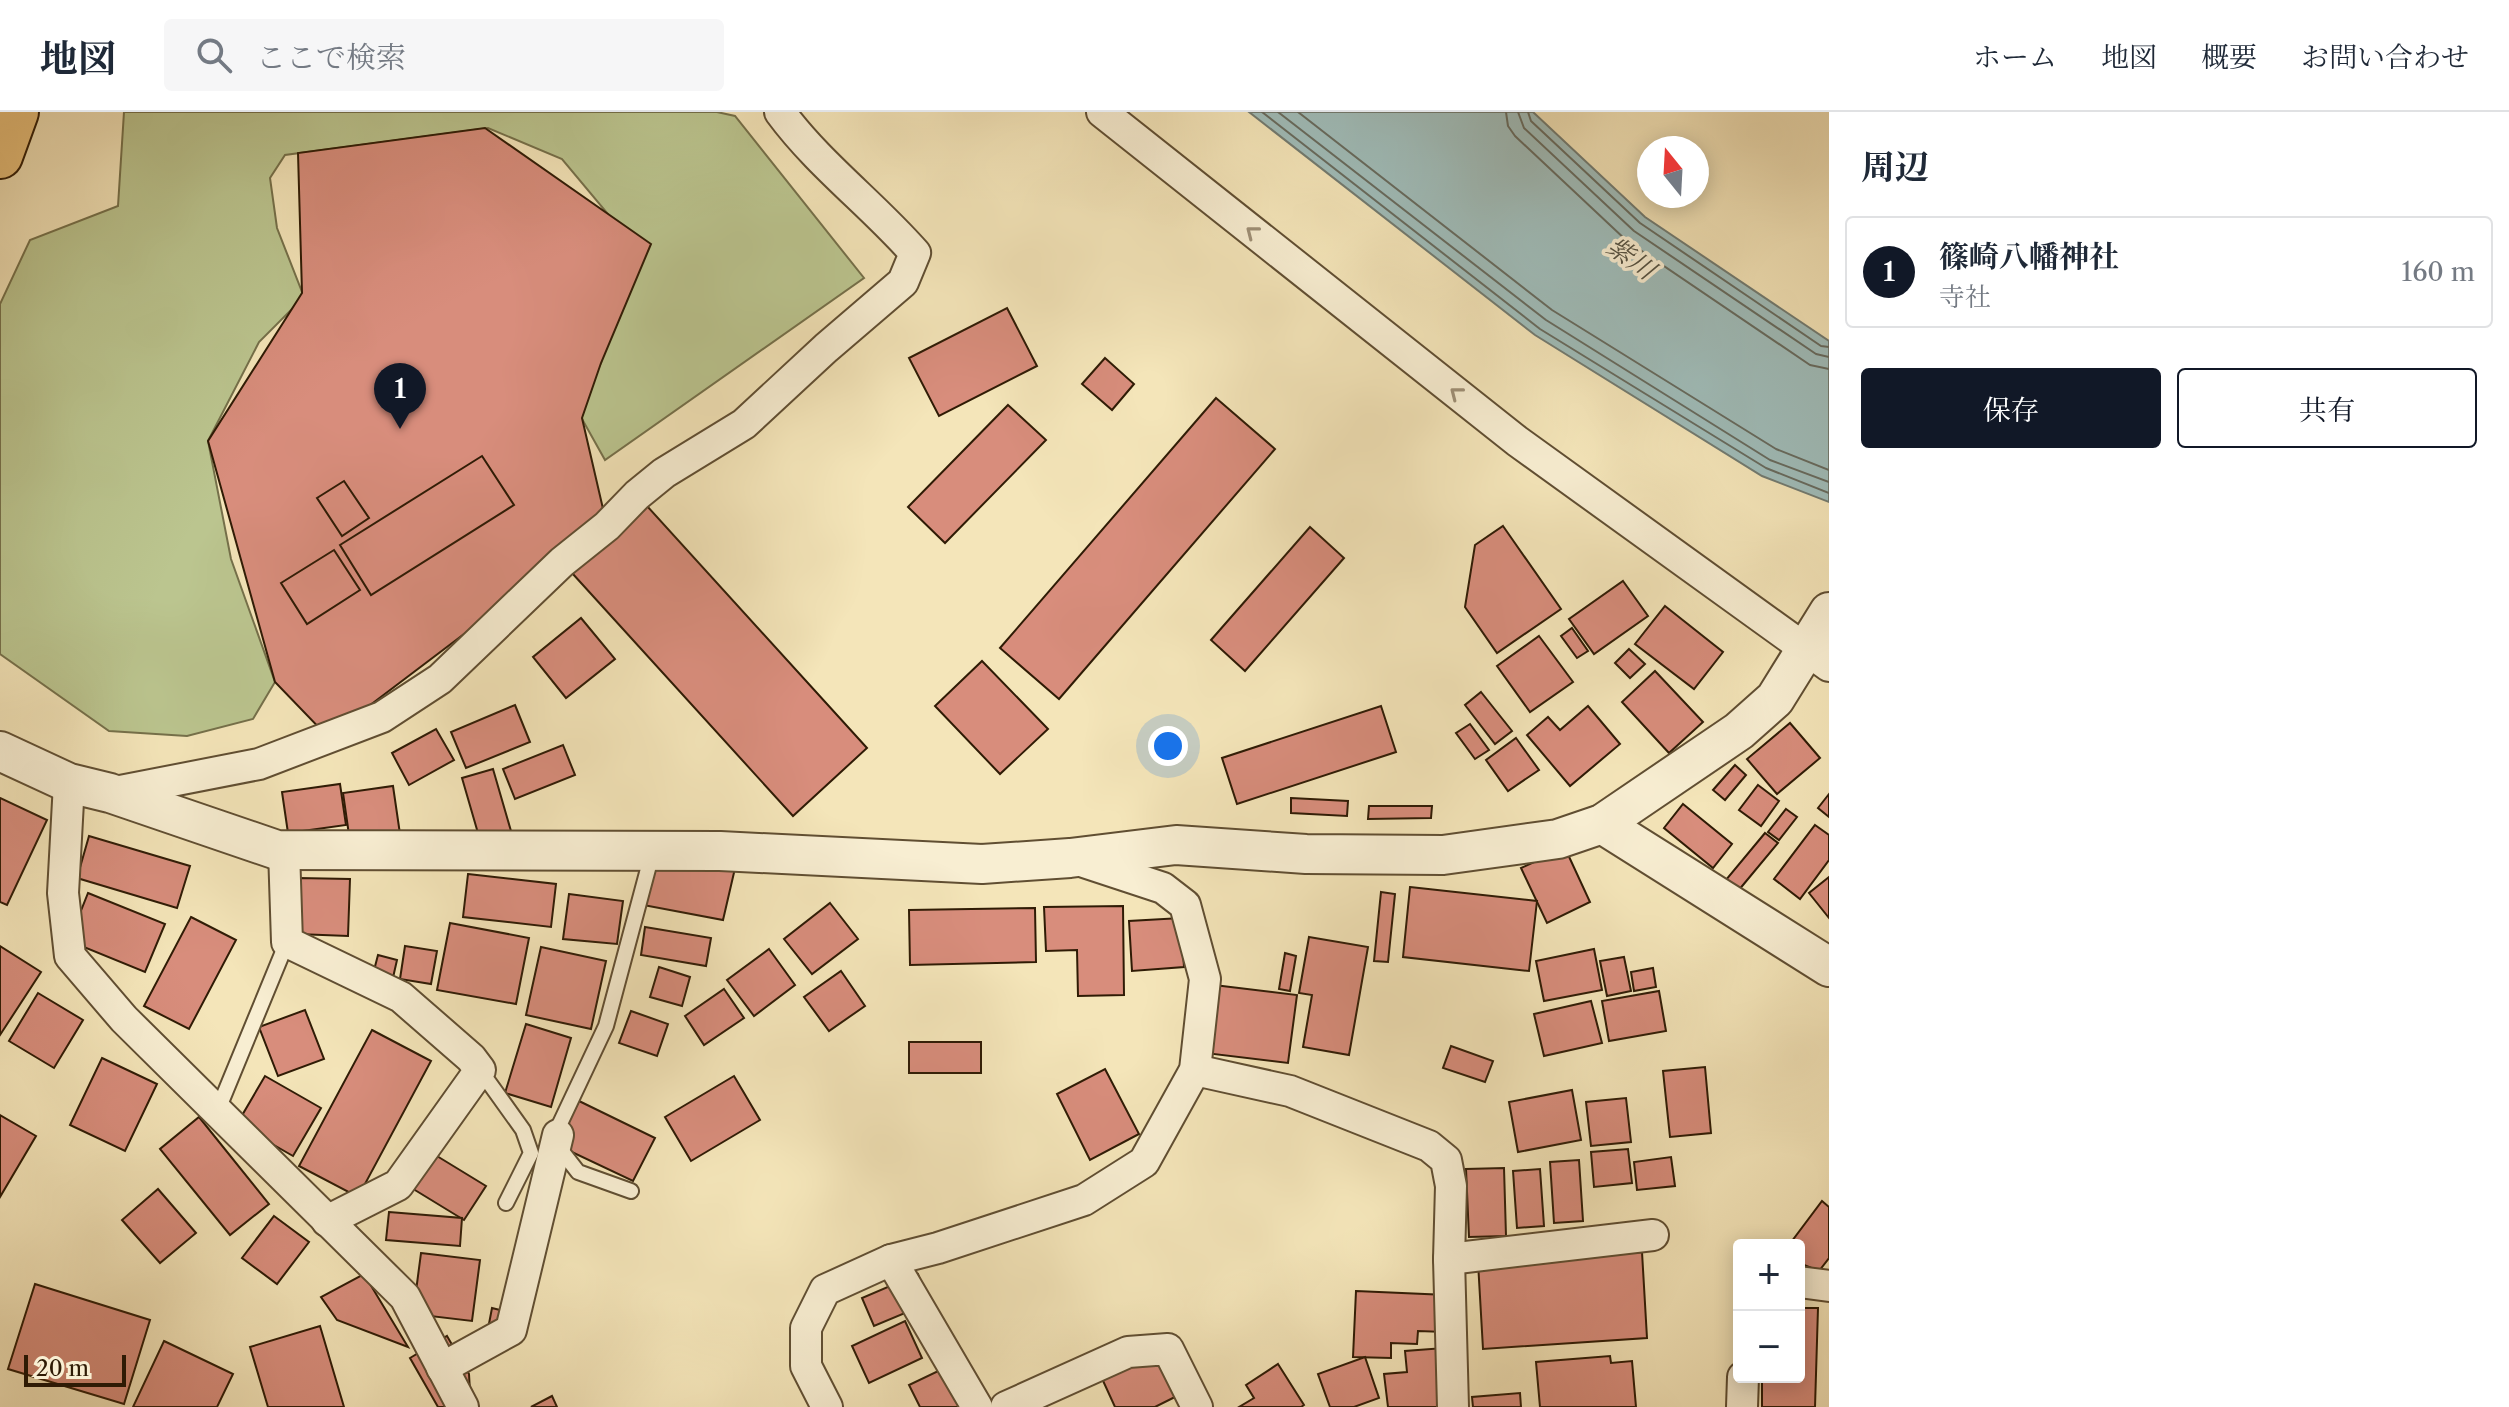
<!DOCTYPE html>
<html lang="ja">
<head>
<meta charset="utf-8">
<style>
  body { margin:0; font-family:"Libre Caslon Text","Noto Serif JP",serif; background:#f6f6f7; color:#1f2937 }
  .controls { position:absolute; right:24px; bottom:24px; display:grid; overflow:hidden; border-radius:8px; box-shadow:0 4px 20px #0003 }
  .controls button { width:72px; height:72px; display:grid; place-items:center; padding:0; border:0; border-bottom:2px solid #e0e1e3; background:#fff; color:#1f2937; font:40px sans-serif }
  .compass { position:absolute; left:1637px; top:24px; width:72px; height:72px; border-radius:50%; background:#fff; box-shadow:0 4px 20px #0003; rotate:342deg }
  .scale { position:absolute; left:24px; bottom:20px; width:102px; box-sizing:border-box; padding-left:8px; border:4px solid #2f1b05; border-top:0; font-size:22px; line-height:28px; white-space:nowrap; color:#2f1b05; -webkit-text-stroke:6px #f8eed2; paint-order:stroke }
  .you { position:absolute; left:1168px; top:634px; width:28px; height:28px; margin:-20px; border:6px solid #fff; border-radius:50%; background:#1a73e8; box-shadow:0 0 0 12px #1a73e833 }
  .badge { display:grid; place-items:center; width:52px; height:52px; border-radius:50%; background:#111827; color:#fff; font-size:26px; font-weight:700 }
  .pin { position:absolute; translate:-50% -66px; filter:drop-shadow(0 2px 4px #0008) }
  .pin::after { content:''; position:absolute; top:42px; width:28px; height:24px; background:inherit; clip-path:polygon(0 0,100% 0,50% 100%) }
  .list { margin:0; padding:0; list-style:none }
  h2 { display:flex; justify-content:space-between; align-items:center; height:104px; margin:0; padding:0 32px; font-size:34px }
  h2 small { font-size:26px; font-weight:400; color:#747a83 }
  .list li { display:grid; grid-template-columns:52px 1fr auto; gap:24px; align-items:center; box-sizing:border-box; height:112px; margin:0 16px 16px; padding:0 16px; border:2px solid #e0e1e3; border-radius:8px }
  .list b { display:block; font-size:30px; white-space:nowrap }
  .list p { margin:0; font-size:26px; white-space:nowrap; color:#747a83 }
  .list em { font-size:26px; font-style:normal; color:#747a83 }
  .actions { display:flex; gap:16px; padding:24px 32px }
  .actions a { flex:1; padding:18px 0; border:2px solid #111827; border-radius:8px; text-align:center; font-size:28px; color:#111827 }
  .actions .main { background:#111827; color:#fff }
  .icon { flex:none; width:44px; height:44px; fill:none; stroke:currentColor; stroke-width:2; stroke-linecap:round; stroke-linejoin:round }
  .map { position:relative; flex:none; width:1829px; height:1295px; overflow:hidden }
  header { display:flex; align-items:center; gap:48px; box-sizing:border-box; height:112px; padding:0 40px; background:#fff; border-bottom:2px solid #e0e1e3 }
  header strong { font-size:38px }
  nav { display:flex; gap:44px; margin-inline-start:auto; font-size:28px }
  .search { width:560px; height:72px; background:#f6f6f7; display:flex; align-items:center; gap:20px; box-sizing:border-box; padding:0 28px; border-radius:8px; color:#747a83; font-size:30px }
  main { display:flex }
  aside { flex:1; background:#fff }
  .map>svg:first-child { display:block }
  .green { fill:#bbc58f; stroke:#75704a; stroke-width:2 }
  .water { fill:#a0bdba; stroke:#737c72; stroke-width:2 }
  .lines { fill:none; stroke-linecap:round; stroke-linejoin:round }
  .shore { stroke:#686c60; stroke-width:2 }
  .building { fill:#d88d7c; stroke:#2f1b05; stroke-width:2 }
  .service-casing { stroke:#604e32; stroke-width:18 }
  .minor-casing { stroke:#604e32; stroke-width:34 }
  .tertiary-casing { stroke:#604e32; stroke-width:42 }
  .motorway-casing { stroke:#2f1b05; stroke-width:48 }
  .service { stroke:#f8eed2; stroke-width:14 }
  .minor { stroke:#f8eed2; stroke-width:30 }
  .tertiary { stroke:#f8eed2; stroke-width:38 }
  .motorway { stroke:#eac27c; stroke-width:44 }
  .oneway { stroke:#9e8f76 }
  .labels { text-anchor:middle; stroke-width:7; stroke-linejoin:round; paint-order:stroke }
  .water-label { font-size:26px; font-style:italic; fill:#575444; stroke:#f8eed2 }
</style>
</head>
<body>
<header>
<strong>地図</strong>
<div class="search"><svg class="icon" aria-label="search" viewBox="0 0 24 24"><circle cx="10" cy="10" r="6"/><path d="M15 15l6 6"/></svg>ここで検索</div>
<nav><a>ホーム</a><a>地図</a><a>概要</a><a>お問い合わせ</a></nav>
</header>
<main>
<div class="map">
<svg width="1829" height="1295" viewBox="0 0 1829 1295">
  <rect width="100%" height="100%" fill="#f4e5b9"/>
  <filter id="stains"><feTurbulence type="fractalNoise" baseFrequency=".0025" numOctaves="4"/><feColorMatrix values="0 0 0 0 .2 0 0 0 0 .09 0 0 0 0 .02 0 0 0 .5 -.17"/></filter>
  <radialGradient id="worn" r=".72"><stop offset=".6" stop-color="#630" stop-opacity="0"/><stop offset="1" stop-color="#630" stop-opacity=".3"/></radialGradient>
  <polygon class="green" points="124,0 717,0 735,4 864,166 605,348 577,298 601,251 628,126 562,47 488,16 285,43 270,66 277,116 304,185 259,230 208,329 231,447 275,570 253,607 187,624 109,619 0,542 0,192 30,128 118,94"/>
  <polygon class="water" points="1249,0 1533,0 1645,105 1829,229 1829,390 1762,364 1535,223"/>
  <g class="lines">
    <g class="shore">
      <polyline points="1262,0 1540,217 1766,356 1829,381"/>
      <polyline points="1278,0 1546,208 1770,348 1829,370"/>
      <polyline points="1298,0 1552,198 1776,337 1829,358"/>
      <polyline points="1506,0 1508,14 1515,24 1627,129 1810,253 1829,257"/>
      <polyline points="1518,0 1524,16 1634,119 1816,242 1829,245"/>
      <polyline points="1528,0 1531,9 1640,111 1821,234 1829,235"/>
    </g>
  </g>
  <g class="building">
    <polygon points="485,16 651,132 601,251 582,306 607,414 328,625 275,570 208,329 302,181 298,41"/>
    <polygon points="1007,196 1037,254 939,304 909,246"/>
    <polygon points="1105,246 1134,272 1112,298 1082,272"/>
    <polygon points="1216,286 1275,337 1059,587 1000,536"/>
    <polygon points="1008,293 1046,328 945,431 908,395"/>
    <polygon points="482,344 514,393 371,483 340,433"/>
    <polygon points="344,369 369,406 342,424 317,386"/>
    <polygon points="637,383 867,636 793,704 562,450"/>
    <polygon points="1503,414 1561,497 1497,541 1465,495 1475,433"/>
    <polygon points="1310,415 1344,446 1245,559 1211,528"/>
    <polygon points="334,438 360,478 307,512 281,471"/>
    <polygon points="1623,469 1648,504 1594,542 1569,507"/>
    <polygon points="1665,494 1723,540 1694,577 1635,532"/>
    <polygon points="581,506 615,547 566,586 533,545"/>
    <polygon points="1572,516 1588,539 1577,546 1561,524"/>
    <polygon points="1539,524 1573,570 1530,600 1497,554"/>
    <polygon points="1629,537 1645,552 1630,566 1615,551"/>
    <polygon points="982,549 1048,617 1000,662 935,594"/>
    <polygon points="1655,559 1703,610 1669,641 1622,590"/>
    <polygon points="1481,580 1512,619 1495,632 1465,593"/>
    <polygon points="515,593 530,630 466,656 451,620"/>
    <polygon points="1381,594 1396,640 1237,692 1222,646"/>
    <polygon points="1588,594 1620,632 1570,674 1527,623 1548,605 1560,618"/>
    <polygon points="1790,611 1820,646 1777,682 1747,647"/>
    <polygon points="1470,612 1489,638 1475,647 1456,621"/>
    <polygon points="436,617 454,648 409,673 392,641"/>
    <polygon points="1516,626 1539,658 1508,679 1486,648"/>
    <polygon points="563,633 575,663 515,687 503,657"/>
    <polygon points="1735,653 1746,663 1725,688 1713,678"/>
    <polygon points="493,657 511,719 480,728 462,666"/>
    <polygon points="340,672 346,713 288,721 282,680"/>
    <polygon points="1758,673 1779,689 1761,714 1739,698"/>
    <polygon points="393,674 400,722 350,730 343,681"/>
    <polygon points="1829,682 1829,705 1818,696"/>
    <polygon points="0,686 47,708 7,793 0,790"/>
    <polygon points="1291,686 1348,689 1347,704 1291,701"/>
    <polygon points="1683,692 1732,732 1713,756 1664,716"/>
    <polygon points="1369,694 1432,694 1431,706 1368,707"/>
    <polygon points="1786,697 1797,705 1779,728 1768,720"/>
    <polygon points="1815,713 1829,723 1829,748 1800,787 1774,767"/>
    <polygon points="1765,721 1778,731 1738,779 1725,769"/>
    <polygon points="89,724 190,754 177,796 77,766"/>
    <polygon points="1565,736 1590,790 1547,811 1521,756"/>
    <polygon points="653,738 739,739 723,808 638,792"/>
    <polygon points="468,762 556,772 551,815 463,805"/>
    <polygon points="1829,765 1829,806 1809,781"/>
    <polygon points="298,766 350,767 348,824 297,822"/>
    <polygon points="1410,775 1537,789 1529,859 1403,845"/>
    <polygon points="1381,780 1395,782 1388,850 1374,849"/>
    <polygon points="88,781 165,812 145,860 69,829"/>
    <polygon points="569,782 623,789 617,832 563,827"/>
    <polygon points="830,791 858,827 812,862 784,827"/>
    <polygon points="1123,794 1124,883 1078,884 1077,838 1046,839 1044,795"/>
    <polygon points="1035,796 1036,850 910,853 909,798"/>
    <polygon points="191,805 236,828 189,917 144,894"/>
    <polygon points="1181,806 1184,855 1132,859 1129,809"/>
    <polygon points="450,811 529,826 516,892 437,878"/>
    <polygon points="645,815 711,826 706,854 641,843"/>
    <polygon points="1309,825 1368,835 1349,943 1303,935 1312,883 1299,881"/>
    <polygon points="0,834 41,860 0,923"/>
    <polygon points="405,834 437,839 431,872 400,867"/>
    <polygon points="541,835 606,849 591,917 526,903"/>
    <polygon points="769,837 795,873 754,904 727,868"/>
    <polygon points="1594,837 1602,878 1544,889 1536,849"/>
    <polygon points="1285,841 1296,844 1290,879 1279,877"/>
    <polygon points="378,843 397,848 392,870 372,866"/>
    <polygon points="1624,845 1631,879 1607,884 1600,849"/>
    <polygon points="659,855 690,865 682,894 650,885"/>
    <polygon points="1653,856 1656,875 1634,879 1631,860"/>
    <polygon points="841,859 865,894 829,919 804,885"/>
    <polygon points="1214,873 1297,883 1288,951 1205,941"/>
    <polygon points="724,877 744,906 704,933 685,904"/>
    <polygon points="1659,879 1666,919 1609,929 1602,889"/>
    <polygon points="38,881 83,908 54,956 9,929"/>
    <polygon points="1591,889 1602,931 1544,944 1534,902"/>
    <polygon points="305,898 324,947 278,964 259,915"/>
    <polygon points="631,899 668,912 657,944 619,931"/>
    <polygon points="526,912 571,926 551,995 505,981"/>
    <polygon points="372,918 431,949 358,1085 299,1054"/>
    <rect x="909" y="930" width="72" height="31"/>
    <polygon points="1451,934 1493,949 1485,970 1443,956"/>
    <polygon points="102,946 157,972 125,1039 70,1013"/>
    <polygon points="1705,955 1711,1021 1670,1025 1663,959"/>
    <polygon points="1105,957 1139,1022 1090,1048 1057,982"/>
    <polygon points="265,964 321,996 293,1044 237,1012"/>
    <polygon points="734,964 760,1008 691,1049 665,1005"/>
    <polygon points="1572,978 1581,1028 1518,1040 1509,990"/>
    <polygon points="1626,986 1631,1030 1591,1034 1586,990"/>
    <polygon points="579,989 655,1026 633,1069 557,1033"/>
    <polygon points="0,1003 36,1024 0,1085"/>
    <polygon points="199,1005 269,1092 230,1123 160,1037"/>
    <polygon points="1628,1037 1632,1071 1594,1075 1591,1040"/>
    <polygon points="432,1041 486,1074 464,1108 410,1075"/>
    <polygon points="1671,1045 1675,1074 1637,1078 1634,1050"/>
    <polygon points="1579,1048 1583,1109 1554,1111 1550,1050"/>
    <polygon points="1504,1056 1506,1124 1469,1125 1466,1057"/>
    <polygon points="1540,1057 1544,1114 1517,1116 1513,1059"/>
    <polygon points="158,1077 196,1121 160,1151 122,1108"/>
    <polygon points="1822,1089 1829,1095 1829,1146 1819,1159 1799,1151 1799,1133 1789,1133"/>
    <polygon points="389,1100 462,1106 460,1134 386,1128"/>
    <polygon points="274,1104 309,1130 277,1172 242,1146"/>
    <polygon points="1642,1140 1647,1226 1483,1237 1478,1150"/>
    <polygon points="421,1141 480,1148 472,1209 413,1202"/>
    <polygon points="364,1162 408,1235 337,1208 321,1185"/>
    <polygon points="918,1162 929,1191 874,1214 862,1186"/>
    <polygon points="35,1172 150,1208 124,1292 8,1257"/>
    <polygon points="1356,1179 1447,1183 1445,1220 1418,1219 1417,1232 1391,1231 1391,1246 1353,1245"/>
    <polygon points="492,1196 500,1198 496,1218 488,1217"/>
    <polygon points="1799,1196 1818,1196 1815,1295 1762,1295 1762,1265 1799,1265"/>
    <polygon points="905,1209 922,1246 869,1271 852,1234"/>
    <polygon points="320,1214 344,1295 268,1295 250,1235"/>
    <polygon points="447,1224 469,1262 470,1280 444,1295 438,1295 410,1246"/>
    <polygon points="164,1229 233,1262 217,1295 133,1295"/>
    <polygon points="1444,1236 1442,1295 1388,1295 1384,1262 1407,1260 1405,1239"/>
    <polygon points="1138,1242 1144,1254 1158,1251 1175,1285 1155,1295 1115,1295 1099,1260"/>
    <polygon points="1610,1244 1611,1251 1632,1249 1636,1295 1540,1295 1536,1250"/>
    <polygon points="1365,1245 1379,1286 1354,1295 1330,1295 1318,1262"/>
    <polygon points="959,1249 979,1295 920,1295 909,1273"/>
    <polygon points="1278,1252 1304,1293 1301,1295 1239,1295 1254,1286 1246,1273"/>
    <polygon points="1520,1281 1521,1295 1473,1295 1472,1285"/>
    <polygon points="552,1284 557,1295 531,1295"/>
  </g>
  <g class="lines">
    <defs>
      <g id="service">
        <polyline points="480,958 523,1018 531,1041 506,1091"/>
        <polyline points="217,1000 287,830"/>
        <polyline points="631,1079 578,1060 557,1033 557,1018 606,914 652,742"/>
      </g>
      <g id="minor">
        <polyline points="1102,0 1517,329 1829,554"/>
        <polyline points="69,671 63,781 70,844 124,907 405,1185 463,1295"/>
        <path d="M110,681L259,652L382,605L440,567L562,450L607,414L637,383L664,361L744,312L826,236L903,170L915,141C872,92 819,53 780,0"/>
        <polyline points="284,738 287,830 401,885 471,946 480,958 398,1073 327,1109"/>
        <polyline points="1195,958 1290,979 1429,1034 1446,1048 1451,1074 1449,1147 1453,1295"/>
        <polyline points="1449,1147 1653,1123"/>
        <polyline points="891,1148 977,1295"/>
        <polyline points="1799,1170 1829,1174"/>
        <polyline points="442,1256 511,1218 558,1023"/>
        <polyline points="827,1295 806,1254 806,1216 825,1178 891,1148 938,1136 1084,1088 1144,1050 1195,958 1205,867 1185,793 1163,776 1075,747"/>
        <polyline points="1006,1295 1128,1240 1168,1237 1197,1295"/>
        <polyline points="1742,1295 1743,1265"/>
      </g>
      <g id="tertiary">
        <polyline points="0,639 69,671 110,681 277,738 720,739 982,752 1070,746 1176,733 1306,742 1443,743 1558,727 1602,712 1739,619 1775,587 1829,500"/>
        <polyline points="1602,712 1829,855"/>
      </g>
      <polyline id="motorway" points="0,44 16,0"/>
    </defs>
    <use href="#service" class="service-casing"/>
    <use href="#minor" class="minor-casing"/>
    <use href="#tertiary" class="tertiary-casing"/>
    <use href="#motorway" class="motorway-casing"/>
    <use href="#service" class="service"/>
    <use href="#minor" class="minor"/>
    <use href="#tertiary" class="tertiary"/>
    <use href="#motorway" class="motorway"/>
  </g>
  <defs><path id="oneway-chevron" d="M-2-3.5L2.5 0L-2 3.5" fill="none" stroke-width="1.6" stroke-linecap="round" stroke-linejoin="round" transform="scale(2)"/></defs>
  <g class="oneway">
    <use href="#oneway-chevron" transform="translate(1252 120) rotate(-142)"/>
    <use href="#oneway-chevron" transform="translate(1456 281) rotate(-142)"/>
  </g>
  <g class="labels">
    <g class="water-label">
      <text transform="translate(1631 146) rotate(36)" y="9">紫川</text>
    </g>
  </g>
  <rect width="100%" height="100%" filter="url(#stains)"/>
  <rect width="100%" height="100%" fill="url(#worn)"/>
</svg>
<div class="controls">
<button>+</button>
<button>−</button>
</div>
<svg class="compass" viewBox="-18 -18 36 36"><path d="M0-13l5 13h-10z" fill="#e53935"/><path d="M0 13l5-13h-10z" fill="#747a83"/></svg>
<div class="scale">20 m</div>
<div class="you"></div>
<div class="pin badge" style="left:400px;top:317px">1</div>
</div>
<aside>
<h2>周辺<small></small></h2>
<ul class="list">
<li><span class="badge">1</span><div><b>篠崎八幡神社</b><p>寺社</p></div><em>160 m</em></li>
</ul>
<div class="actions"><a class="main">保存</a><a>共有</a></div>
</aside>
</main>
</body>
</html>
